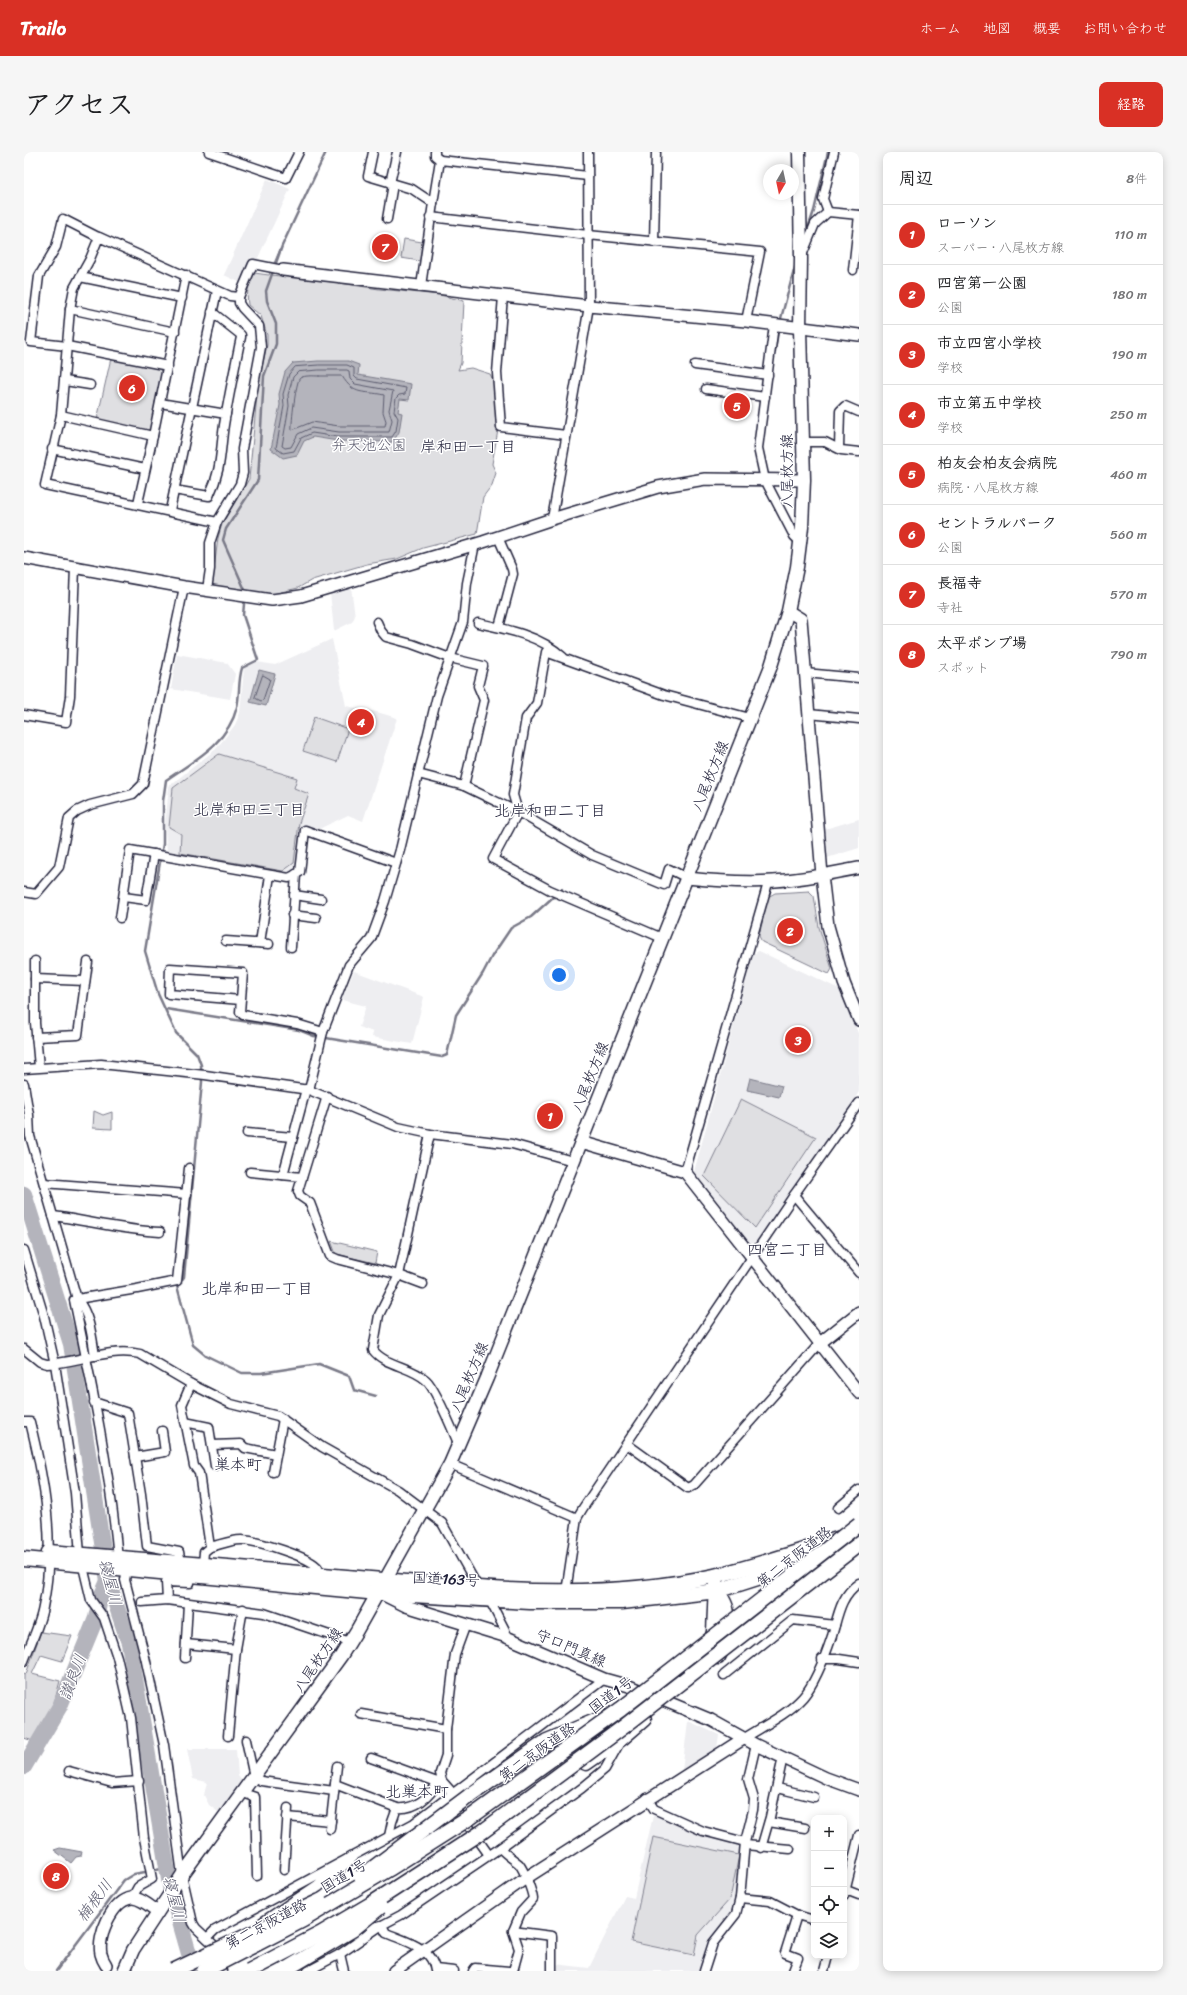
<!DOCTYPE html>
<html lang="ja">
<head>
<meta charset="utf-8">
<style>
  body { margin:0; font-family:Sriracha,"Klee One",sans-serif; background:#f6f6f6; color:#202124 }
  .controls { position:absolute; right:12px; bottom:12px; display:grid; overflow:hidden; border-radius:8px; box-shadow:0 2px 10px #0003 }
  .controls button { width:36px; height:36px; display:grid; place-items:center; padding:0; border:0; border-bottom:1px solid #e0e0e0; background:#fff; color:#202124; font:20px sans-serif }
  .compass { position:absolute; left:739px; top:12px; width:36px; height:36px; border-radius:50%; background:#fff; box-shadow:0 2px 10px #0003; rotate:189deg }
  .you { position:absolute; left:535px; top:823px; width:14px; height:14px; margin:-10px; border:3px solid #fff; border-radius:50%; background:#1a73e8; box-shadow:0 0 0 6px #1a73e833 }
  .badge { display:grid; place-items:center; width:26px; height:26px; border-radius:50%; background:#d93025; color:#fff; font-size:13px; font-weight:700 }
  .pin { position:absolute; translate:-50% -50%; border:2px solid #fff; box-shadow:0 1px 4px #0006 }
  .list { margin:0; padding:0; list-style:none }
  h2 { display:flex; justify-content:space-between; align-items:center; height:52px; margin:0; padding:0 16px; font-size:17px }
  h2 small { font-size:13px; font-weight:400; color:#757577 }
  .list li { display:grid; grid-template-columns:26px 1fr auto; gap:12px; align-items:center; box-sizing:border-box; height:60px; padding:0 16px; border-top:1px solid #e0e0e0 }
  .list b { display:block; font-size:15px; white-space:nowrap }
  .list p { margin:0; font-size:13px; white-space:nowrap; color:#757577 }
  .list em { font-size:13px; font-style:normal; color:#757577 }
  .icon { flex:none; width:22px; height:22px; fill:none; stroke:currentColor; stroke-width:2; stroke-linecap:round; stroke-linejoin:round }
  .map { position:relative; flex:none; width:835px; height:1819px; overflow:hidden; border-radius:8px }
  header { display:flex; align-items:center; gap:24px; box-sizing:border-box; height:56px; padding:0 20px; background:#d93025; color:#fff }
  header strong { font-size:19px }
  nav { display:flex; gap:22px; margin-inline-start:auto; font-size:14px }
  .intro { display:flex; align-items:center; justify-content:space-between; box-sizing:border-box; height:96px; padding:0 24px }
  h1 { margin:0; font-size:28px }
  .button { padding:10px 18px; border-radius:8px; background:#d93025; color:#fff; font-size:14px; font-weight:700 }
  main { display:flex; gap:24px; padding:0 24px }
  aside { flex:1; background:#fff; border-radius:8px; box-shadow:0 2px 10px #0003 }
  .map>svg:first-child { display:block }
  .built { fill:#eeeef1 }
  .green { fill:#dfdfe2; stroke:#80808e }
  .water { fill:#b4b4bc; stroke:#7a7a88 }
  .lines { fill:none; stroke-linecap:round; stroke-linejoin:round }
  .shore { stroke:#5c5c6f; stroke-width:1 }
  .stream { stroke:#7a7a88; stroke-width:2.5 }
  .river { stroke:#b4b4bc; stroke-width:16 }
  .street-casing { stroke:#22223b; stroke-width:11 }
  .secondary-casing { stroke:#22223b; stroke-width:14 }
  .primary-casing { stroke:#22223b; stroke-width:15 }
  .highway-casing { stroke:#22223b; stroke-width:17 }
  .street { stroke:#fff; stroke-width:8 }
  .secondary { stroke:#fff; stroke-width:11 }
  .primary { stroke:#fff; stroke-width:12 }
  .highway { stroke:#fff; stroke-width:14 }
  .highway-bridge-casing { stroke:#22223b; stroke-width:17; stroke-linecap:butt }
  .highway-bridge { stroke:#fff; stroke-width:14 }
  .labels { text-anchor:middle; stroke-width:3; stroke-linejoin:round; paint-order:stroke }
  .park-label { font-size:15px; fill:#5b5b6d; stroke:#fff }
  .street-label { font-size:15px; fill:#22223b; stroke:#fff }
  .neighbourhood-label { font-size:16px; fill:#22223b; stroke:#fff }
  .water-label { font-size:16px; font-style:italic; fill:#5c5c6f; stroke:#fff }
</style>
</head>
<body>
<header>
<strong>Trailo</strong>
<nav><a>ホーム</a><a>地図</a><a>概要</a><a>お問い合わせ</a></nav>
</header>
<div class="intro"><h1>アクセス</h1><a class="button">経路</a></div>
<main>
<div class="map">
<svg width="835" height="1819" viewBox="0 0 835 1819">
  <rect width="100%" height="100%" fill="#fff"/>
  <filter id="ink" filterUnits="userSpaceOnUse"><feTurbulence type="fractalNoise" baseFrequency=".025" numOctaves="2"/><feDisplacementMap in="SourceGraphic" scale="8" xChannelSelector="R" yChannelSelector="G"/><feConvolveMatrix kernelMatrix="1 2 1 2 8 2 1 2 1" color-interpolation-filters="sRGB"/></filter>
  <g filter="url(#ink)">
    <g class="built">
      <polygon points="243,27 266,37 233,108 227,105 215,130 200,123"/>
      <polygon points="327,435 331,464 328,470 310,479 306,440"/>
      <polygon points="308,487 322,554 353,560 373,566 339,669 324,663 295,677 278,672 273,716 265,722 143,701 141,674 145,634 192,597 211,573 216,561 220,516 233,510 251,513"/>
      <polygon points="153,502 203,511 211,522 206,547 147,537"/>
      <polygon points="835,667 835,696 803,706 801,677"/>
      <polygon points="735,799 815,837 835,883 835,940 735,1091 724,1091 670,1020 729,802"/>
      <polygon points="330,819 400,845 388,892 348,885 349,880 335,875 342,854 318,848"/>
      <polygon points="664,1569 695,1583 693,1596 658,1618"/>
      <polygon points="163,1597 212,1597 214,1624 218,1629 194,1660 185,1653 180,1643 183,1630 169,1627"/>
      <polygon points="629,1664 637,1664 687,1685 713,1691 717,1696 709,1762 688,1785 678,1819 531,1819 531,1812 565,1816 601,1744 610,1746"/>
    </g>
    <g class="green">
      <polygon points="380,87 398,90 396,109 377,106"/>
      <path d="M256,97L247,123L309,130L355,137L416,143L440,149L437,211L434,218L447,216L466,222L469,228L474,278L468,312L472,321L468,333L459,345L453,382L399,396L373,407L343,412L288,428L274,436L249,442L206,438L188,433L194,386L198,372L225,327L234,233L243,193V183L237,164L224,153C222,141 225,131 230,121L245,123Z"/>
      <polygon points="87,206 136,217 138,221 127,277 125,278 73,268"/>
      <polygon points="290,565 324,577 313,610 279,599"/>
      <polygon points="195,602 273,626 270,636 285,642 275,671 270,711 259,719 156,701 157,682 145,675 149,636"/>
      <polygon points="785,739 790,744 795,775 808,817 805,822 738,790 735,784 744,745 751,741"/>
      <polygon points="717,947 792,985 731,1076 680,1024"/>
      <polygon points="70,959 79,963 88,960 88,977 69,976"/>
      <polygon points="307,1089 353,1100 351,1111 312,1102"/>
      <polygon points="17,1480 48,1484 38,1509 17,1503 8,1522 36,1529 29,1555 9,1589 0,1586 0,1521 2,1522"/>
      <polygon points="629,1685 715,1703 706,1747 674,1783 670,1803 607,1790"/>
    </g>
    <g class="water">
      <polygon points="294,209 324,209 335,213 334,223 387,232 385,248 376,247 374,260 378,261 375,280 369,290 314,289 289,285 280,289 273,303 259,306 247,297 256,253 255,242 261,220 269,211"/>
      <polygon points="235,518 251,522 242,554 226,550"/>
      <polygon points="726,926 758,934 755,945 723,938"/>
      <polygon points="36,1696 58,1700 57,1704 52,1705 47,1711 30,1698"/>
    </g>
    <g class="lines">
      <g class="shore">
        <polygon points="295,213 323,213 330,216 330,224 333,227 382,236 381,242 375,243 372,246 370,259 374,266 372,279 368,285 314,285 288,281 277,286 270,299 259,301 252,296 260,254 259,242 265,222 271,215"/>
        <polygon points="295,218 323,218 325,219 326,227 331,232 369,239 365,258 368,268 365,280 315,280 287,276 274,282 267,295 261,296 258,294 265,254 264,243 269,225 274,220"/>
        <path d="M295,224H318C331,245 339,238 360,243L359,260L362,269L361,274H315L288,270L268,278C267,272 272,228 276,226C281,223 290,224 295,224Z"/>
        <polygon points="239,523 246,527 239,548 237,549 231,546"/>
      </g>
      <g class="stream">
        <polyline points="782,82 790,59 804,0"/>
        <polyline points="756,170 772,111"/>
        <polyline points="750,202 755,175"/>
        <polyline points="221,438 199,388 202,377 234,328 240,224 252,192 252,172 243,149 242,139 258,94 302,0"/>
        <path d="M220,452L219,463L234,508L218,516C214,529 216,542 213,555C204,591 171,608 142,628L139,649V692L121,799L134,842L152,881L173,902L177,913L178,930L160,1125L153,1134L169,1193L181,1203L218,1221H237L295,1212L325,1224L330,1238L352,1244"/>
        <polyline points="142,857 275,878 290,884 314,888 418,905 423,903 432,863 459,821 468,804 487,776 507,765 538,737"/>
        <polyline points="32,1819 100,1728 110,1722 143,1716"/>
      </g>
      <g class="river">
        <polyline points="0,1042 47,1192 84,1429 105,1491 147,1739 170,1819"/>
        <polyline points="0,1615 36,1554 72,1466 76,1447 84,1429"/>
      </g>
      <defs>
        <g id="street">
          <polyline points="185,0 262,26 275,0"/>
          <polyline points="349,0 344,24 388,37 409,51 397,134"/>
          <polyline points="411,0 411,4 416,8"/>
          <polyline points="366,31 373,0"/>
          <polyline points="409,51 416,8 564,24"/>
          <polyline points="804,60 799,47 810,0"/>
          <polyline points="804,60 835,63"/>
          <polyline points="406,65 564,83 736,100 722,169"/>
          <polyline points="363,67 369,32"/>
          <polyline points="76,86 39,67 32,95 15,124 7,190 43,194 144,214"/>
          <polyline points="630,90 632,0"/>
          <polyline points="779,101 791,72 804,60"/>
          <polyline points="829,118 835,63"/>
          <polyline points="56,125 158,146"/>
          <polyline points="479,144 473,221 477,275 542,283"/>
          <polyline points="46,157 151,180"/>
          <polyline points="750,173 734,296 741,328 770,384 776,390"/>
          <polyline points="671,213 744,223"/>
          <polyline points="41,229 66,233"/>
          <polyline points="682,237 741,245"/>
          <polyline points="136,251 202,262"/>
          <polyline points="37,263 129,284"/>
          <polyline points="779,290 801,290 817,298 835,300"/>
          <polyline points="815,296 816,259 821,254 835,260"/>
          <polyline points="28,297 121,317"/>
          <path d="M150,338L185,344C198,317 196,300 200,273C205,243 211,214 217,185V183L188,160"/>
          <polyline points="114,351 129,284 162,123"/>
          <polyline points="146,358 193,139"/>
          <polyline points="528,367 565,154 564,0"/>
          <polyline points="193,370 216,332 219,321 218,297 237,195 235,174 218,156 215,151 215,145"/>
          <polyline points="474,385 488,417 489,422 475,475"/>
          <polyline points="183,438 186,417 186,391 193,370 21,333 37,263 46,157 50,136 66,107 75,85 206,144 215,145 229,112 259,118"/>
          <polyline points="353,470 357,479 362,485 388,492 426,506 459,514 454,534 460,548 440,634"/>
          <path d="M454,471C483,477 517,484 539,505"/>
          <polyline points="781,521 835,526"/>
          <polyline points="785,562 835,567"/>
          <polyline points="0,563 42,570 46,544 51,416"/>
          <polyline points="394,622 440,634 494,660 568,703 640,733 645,717 663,726"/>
          <polyline points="0,740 12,742 35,715 45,666 53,659 66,653 109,642 119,632 160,435"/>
          <polyline points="270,743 297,747"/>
          <polyline points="100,745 122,748 130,702"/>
          <polyline points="268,763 292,766"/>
          <polyline points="96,766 106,698 265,726 276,720 281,678 372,711"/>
          <polyline points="638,786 526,738 469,707 494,660 489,643 502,566 513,551 522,500 640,543 726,566"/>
          <polyline points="202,789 245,792"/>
          <polyline points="236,791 246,723"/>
          <polyline points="267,795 272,722"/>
          <polyline points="11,809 11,871 15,915"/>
          <polyline points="11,827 61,829"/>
          <polyline points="217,848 145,842 146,816 219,821 216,860 219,863 273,872 299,880"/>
          <polyline points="12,885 54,883 64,810"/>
          <polyline points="0,917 77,912 181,923 285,938 374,975 406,982 488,992 549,1009"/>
          <path d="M0,932L5,963L6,984L53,1147L50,1148C68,1233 86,1319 94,1406"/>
          <polyline points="285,938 299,880 325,813 347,787 361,749 376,698 413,544 439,470 443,431 451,392"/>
          <polyline points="303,944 274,1039 276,1044 286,1051 306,1104 313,1107 375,1123 399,1132"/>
          <polyline points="223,981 269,985"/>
          <path d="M406,982L375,1123L355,1163L349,1198C361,1214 387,1214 402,1228C412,1237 428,1277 434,1291"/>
          <polyline points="226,1020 278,1025"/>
          <polyline points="661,1020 744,731"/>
          <polyline points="259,1023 282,937"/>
          <polyline points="20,1031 163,1042"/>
          <polyline points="770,1043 835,1121"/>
          <path d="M29,1064C65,1069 100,1078 136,1080"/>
          <polyline points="0,1098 20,1164 31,1212 51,1341 56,1402 67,1448 80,1466 93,1505 107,1566 120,1686 128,1727 114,1735 108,1746"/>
          <polyline points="53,1147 113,1137 153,1129 165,1016"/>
          <path d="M53,1147C66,1162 68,1185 71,1204"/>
          <path d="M0,1197L16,1210L23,1212C53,1211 86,1195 116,1202L167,1232L207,1252L254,1264L298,1295L374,1338L418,1371L455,1437"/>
          <polyline points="167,1232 158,1253 170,1314 175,1321 186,1395 180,1400 179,1412"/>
          <polyline points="70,1250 104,1261 117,1342 123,1394 155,1400 157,1411"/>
          <path d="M0,1270H6C21,1330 32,1393 19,1455C16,1473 6,1492 0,1509"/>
          <polyline points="161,1270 185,1275 191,1314"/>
          <polyline points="603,1292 664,1336 670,1333 796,1191"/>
          <polyline points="188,1293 217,1292 221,1296 252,1302"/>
          <polyline points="111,1305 141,1300 138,1279"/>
          <polyline points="426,1312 553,1366"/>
          <polyline points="249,1320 259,1267"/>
          <polyline points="814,1356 835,1338"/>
          <path d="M186,1395C195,1393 209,1387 219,1388C233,1389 287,1405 294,1416V1424"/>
          <polyline points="103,1417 101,1428 121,1505 140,1593 158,1723 169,1771 172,1776 189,1792 198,1819"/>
          <polyline points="542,1440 553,1366 559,1356 770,1043 835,951"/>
          <polyline points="465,1447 481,1478 480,1484"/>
          <polyline points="143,1448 142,1430 166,1431 168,1422"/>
          <polyline points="118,1450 143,1448 240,1461 326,1490"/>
          <polyline points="442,1472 431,1502 422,1577 422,1603 416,1621 418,1629 426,1638 428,1651 465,1703"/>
          <polyline points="162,1492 212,1497"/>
          <polyline points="161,1506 164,1451"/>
          <polyline points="798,1507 815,1507 835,1510"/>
          <polyline points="700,1523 769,1468 811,1473"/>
          <polyline points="337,1562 422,1577"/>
          <polyline points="204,1584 212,1497 219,1457"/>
          <path d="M719,1587C739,1574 763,1563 779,1545C791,1531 802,1502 808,1484C814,1464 816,1444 835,1431"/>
          <polyline points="222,1588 230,1625 237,1629 310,1639"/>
          <polyline points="347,1606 413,1630 417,1629"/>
          <polyline points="45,1619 88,1631 115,1629"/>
          <path d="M311,1632L373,1656C390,1658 407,1645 413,1630"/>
          <polyline points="753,1636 790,1645"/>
          <polyline points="219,1641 231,1645 233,1724"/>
          <polyline points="623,1646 630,1657 679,1679 721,1690 716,1746 712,1762 689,1791 680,1819"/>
          <polyline points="263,1665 307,1669"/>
          <polyline points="745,1670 781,1676"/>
          <polyline points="306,1677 313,1614"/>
          <polyline points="365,1684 368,1670 373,1656"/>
          <polyline points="721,1690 729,1658 730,1647 724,1627 732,1593"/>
          <polyline points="721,1693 766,1697"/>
          <path d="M476,1696C482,1703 488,1706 495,1712C500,1718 508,1739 509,1747L497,1760L489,1779L495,1797L489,1819"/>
          <polyline points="737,1696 746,1665 759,1605"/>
          <polyline points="260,1718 264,1656"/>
          <polyline points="822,1738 835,1743"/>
          <polyline points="820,1744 835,1683"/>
          <polyline points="716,1746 746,1749 773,1763 790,1768"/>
          <polyline points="489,1779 528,1784 528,1819"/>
          <path d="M330,1783L341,1777L358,1773L362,1781C380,1789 409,1795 411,1819"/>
          <polyline points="183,1786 191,1778 390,1671 580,1527"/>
          <polyline points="316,1802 320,1819"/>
          <polyline points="411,1817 430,1819"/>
          <polyline points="284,1819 316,1802 358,1773 377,1763 476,1696 558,1636 581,1617 596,1590"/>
          <polyline points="449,1819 451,1816 485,1819"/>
          <polyline points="769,1819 774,1806 761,1801 773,1763"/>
          <polyline points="800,1819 804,1804"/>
        </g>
        <g id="secondary">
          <polyline points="259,118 565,154 722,169 835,183"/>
          <polyline points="0,406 160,435 248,448 277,444 459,390 528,367 634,335 681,327 780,328"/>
          <polyline points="835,716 798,723 804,774 820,831 835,868"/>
          <path d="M663,726C713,731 748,732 798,723L777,467L764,459"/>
          <polyline points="557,990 661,1020 835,1241"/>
          <polyline points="796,1191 835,1160"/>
          <polyline points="360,1443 382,1454 480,1484 580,1527 605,1534 687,1568 732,1593 802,1626 835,1638"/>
          <polyline points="239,1771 294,1734 327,1706"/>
          <path d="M82,1813C80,1810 78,1806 77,1802C73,1784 88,1749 107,1746C116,1745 127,1755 134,1760"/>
          <polyline points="370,1819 502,1726 719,1587"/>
        </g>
        <polyline id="primary" points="100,1819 109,1798 158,1723 317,1504 333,1478 426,1312 463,1226 747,514 764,459 773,415 778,375 780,328 776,177 777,106 775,0"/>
        <g id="highway">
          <path d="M25,1400L454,1436C533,1442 613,1441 690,1424C733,1414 774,1400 816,1386"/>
          <polyline points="0,1407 354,1441 506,1450 598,1450 693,1439 831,1395"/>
          <path d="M693,1439C696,1444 701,1450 702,1456C706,1470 701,1492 694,1505"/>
          <polyline points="654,1524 685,1497 690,1480 692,1432"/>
          <polyline points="600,1557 630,1545 639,1538"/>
          <polyline points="562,1611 598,1586 620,1567"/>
          <polyline points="445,1644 523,1589 581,1565"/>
        </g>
      </defs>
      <use href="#street" class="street-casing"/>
      <use href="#secondary" class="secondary-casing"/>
      <use href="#primary" class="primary-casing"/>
      <use href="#highway" class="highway-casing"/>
      <use href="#street" class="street"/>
      <use href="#secondary" class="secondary"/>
      <use href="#primary" class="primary"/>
      <use href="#highway" class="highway"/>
      <defs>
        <g id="highway-bridge">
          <polyline points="337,1725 445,1644"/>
          <polyline points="149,1819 296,1749"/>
          <polyline points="180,1819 279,1768 365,1717 447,1665 597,1557 835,1372"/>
          <polyline points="225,1819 296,1782 347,1752 458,1680 602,1573 835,1392"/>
          <polyline points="259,1819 328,1778 356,1755"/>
        </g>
      </defs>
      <use href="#highway-bridge" class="highway-bridge-casing"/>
      <use href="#highway-bridge" class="highway-bridge"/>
    </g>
  </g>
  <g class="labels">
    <g class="park-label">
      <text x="345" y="298">弁天池公園</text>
    </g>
    <g class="street-label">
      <text transform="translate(763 319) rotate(-90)" y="5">八尾枚方線</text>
      <text transform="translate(686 624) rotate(-68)" y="5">八尾枚方線</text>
      <text transform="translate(566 925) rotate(-68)" y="5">八尾枚方線</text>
      <text transform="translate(445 1225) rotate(-67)" y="5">八尾枚方線</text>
      <text transform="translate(770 1405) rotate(-38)" y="5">第二京阪道路</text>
      <text transform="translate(422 1427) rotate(3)" y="5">国道163号</text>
      <text transform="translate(547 1496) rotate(23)" y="5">守口門真線</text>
      <text transform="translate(294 1508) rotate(-56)" y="5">八尾枚方線</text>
      <text transform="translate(587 1543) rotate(-37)" y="5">国道1号</text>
      <text transform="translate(513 1600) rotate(-36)" y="5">第二京阪道路</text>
      <text transform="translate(320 1724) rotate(-31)" y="5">国道1号</text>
      <text transform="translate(242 1772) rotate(-28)" y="5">第二京阪道路</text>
    </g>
    <g class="neighbourhood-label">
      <text x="444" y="300">岸和田一丁目</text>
      <text x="225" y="663">北岸和田三丁目</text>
      <text x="526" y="664">北岸和田二丁目</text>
      <text x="763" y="1103">四宮二丁目</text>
      <text x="233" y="1142">北岸和田一丁目</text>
      <text x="214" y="1318">巣本町</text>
      <text x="393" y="1645">北巣本町</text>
    </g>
    <g class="water-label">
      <text transform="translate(87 1430) rotate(76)" y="6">寝屋川</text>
      <text transform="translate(48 1525) rotate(-69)" y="6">讃良川</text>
      <text transform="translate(151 1747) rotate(76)" y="6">寝屋川</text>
      <text transform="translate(70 1748) rotate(-53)" y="6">楠根川</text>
    </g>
  </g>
</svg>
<div class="controls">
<button>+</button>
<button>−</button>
<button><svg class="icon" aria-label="locate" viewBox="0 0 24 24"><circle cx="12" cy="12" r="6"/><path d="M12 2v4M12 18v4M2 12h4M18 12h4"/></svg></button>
<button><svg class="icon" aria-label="layers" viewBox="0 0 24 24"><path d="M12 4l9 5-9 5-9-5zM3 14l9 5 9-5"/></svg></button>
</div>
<svg class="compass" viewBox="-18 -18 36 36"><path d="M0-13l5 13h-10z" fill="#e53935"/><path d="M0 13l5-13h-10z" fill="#757577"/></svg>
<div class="you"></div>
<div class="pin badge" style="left:526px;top:964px">1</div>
<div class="pin badge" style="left:766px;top:779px">2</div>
<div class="pin badge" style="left:774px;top:888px">3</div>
<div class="pin badge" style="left:337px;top:570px">4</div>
<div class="pin badge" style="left:713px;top:254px">5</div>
<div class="pin badge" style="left:108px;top:236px">6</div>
<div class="pin badge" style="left:361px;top:95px">7</div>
<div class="pin badge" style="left:32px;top:1724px">8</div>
</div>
<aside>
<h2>周辺<small>8件</small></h2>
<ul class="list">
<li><span class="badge">1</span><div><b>ローソン</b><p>スーパー · 八尾枚方線</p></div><em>110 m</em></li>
<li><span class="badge">2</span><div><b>四宮第一公園</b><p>公園</p></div><em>180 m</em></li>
<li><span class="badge">3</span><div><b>市立四宮小学校</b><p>学校</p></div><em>190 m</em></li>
<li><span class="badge">4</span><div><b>市立第五中学校</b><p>学校</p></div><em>250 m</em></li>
<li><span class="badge">5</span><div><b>柏友会柏友会病院</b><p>病院 · 八尾枚方線</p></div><em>460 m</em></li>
<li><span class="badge">6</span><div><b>セントラルパーク</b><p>公園</p></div><em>560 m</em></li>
<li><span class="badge">7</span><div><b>長福寺</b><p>寺社</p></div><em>570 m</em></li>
<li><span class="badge">8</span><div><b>太平ポンプ場</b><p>スポット</p></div><em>790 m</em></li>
</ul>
</aside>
</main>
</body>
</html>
